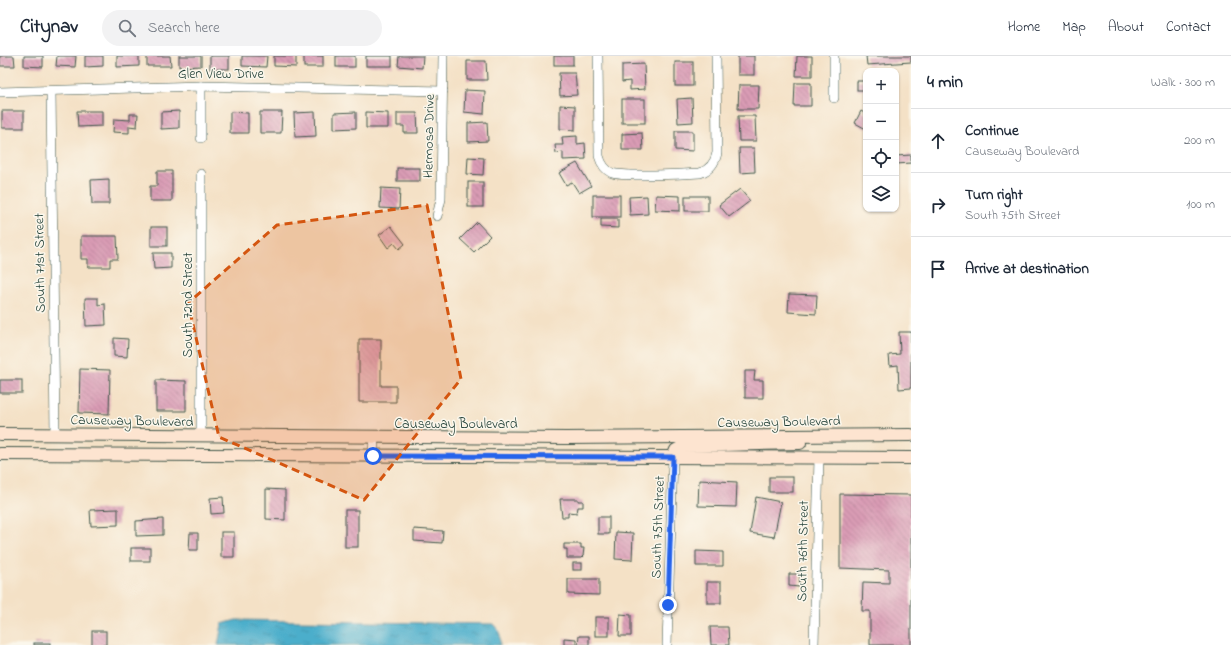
<!DOCTYPE html>
<html lang="en">
<head>
<meta charset="utf-8">
<style>
  body { margin:0; font-family:"Indie Flower",sans-serif; background:#f2f2f3; color:#1f2937 }
  .controls { position:absolute; right:12px; top:12px; display:grid; overflow:hidden; border-radius:8px; box-shadow:0 1px 3px #0004 }
  .controls button { width:36px; height:36px; display:grid; place-items:center; padding:0; border:0; border-bottom:1px solid #e0e1e3; background:#fff; color:#1f2937; font:20px sans-serif }
  .stop { position:absolute; width:12px; height:12px; margin:-9px; border:3px solid #2563eb; border-radius:50%; background:#fff }
  .stop.end { background:#2563eb; border-color:#fff; box-shadow:0 1px 4px #0008 }
  .list { margin:0; padding:0; list-style:none }
  h2 { display:flex; justify-content:space-between; align-items:center; height:52px; margin:0; padding:0 16px; font-size:17px }
  h2 small { font-size:13px; font-weight:400; color:#747a83 }
  .list li { display:grid; grid-template-columns:26px 1fr auto; gap:12px; align-items:center; box-sizing:border-box; height:64px; padding:0 16px; border-top:1px solid #e0e1e3 }
  .list b { display:block; font-size:15px; white-space:nowrap }
  .list p { margin:0; font-size:13px; white-space:nowrap; color:#747a83 }
  .list em { font-size:13px; font-style:normal; color:#747a83 }
  .icon { flex:none; width:22px; height:22px; fill:none; stroke:currentColor; stroke-width:2; stroke-linecap:round; stroke-linejoin:round }
  .map { position:relative; flex:none; width:911px; height:589px; overflow:hidden }
  header { display:flex; align-items:center; gap:24px; box-sizing:border-box; height:56px; padding:0 20px; background:#fff; border-bottom:1px solid #e0e1e3 }
  header strong { font-size:19px }
  nav { display:flex; gap:22px; margin-inline-start:auto; font-size:14px }
  .search { width:280px; height:36px; background:#f2f2f3; display:flex; align-items:center; gap:10px; box-sizing:border-box; padding:0 14px; border-radius:22px; color:#747a83; font-size:15px }
  main { display:flex }
  aside { flex:1; background:#fff }
  .map>svg:first-child { display:block }
  .water { fill:url(#water-ripples); stroke:#367680 }
  .building { fill:url(#building-back-hatch) }
  .lines { fill:none; stroke-linecap:round; stroke-linejoin:round }
  .street-casing { stroke:#3f564a; stroke-width:10 }
  .secondary-casing { stroke:#3f564a; stroke-width:14 }
  .street { stroke:#fff; stroke-width:9 }
  .secondary { stroke:#fde4d0; stroke-width:12 }
  .route { stroke:#2563eb; stroke-width:5 }
  .marked { fill:#d45610; fill-opacity:0.2; stroke:#d45610; stroke-width:3; stroke-dasharray:8 5; stroke-linejoin:round }
  .labels { text-anchor:middle; stroke-width:3; stroke-linejoin:round; paint-order:stroke }
  .street-label { font-size:14px; fill:#1f3d34; stroke:#fbf7ec }
</style>
</head>
<body>
<header>
<strong>Citynav</strong>
<div class="search"><svg class="icon" aria-label="search" viewBox="0 0 24 24"><circle cx="10" cy="10" r="6"/><path d="M15 15l6 6"/></svg>Search here</div>
<nav><a>Home</a><a>Map</a><a>About</a><a>Contact</a></nav>
</header>
<main>
<div class="map">
<svg width="911" height="589" viewBox="0 0 911 589">
  <defs>
    <pattern id="water-ripples" width="26" height="14" patternUnits="userSpaceOnUse"><rect width="26" height="14" fill="#4caecb"/><path d="M2 4q2-2 4 0t4 0M15 11q2-2 4 0t4 0" fill="none" stroke="#3f8fa6"/></pattern>
    <pattern id="building-back-hatch" width="6" height="6" patternUnits="userSpaceOnUse"><rect width="6" height="6" fill="#da9bb5"/><path d="M-1 5l2 2M0 0l6 6M5-1l2 2" fill="none" stroke="#b08094"/></pattern>
  </defs>
  <rect width="100%" height="100%" fill="#fbf7ec"/>
  <filter id="ink" filterUnits="userSpaceOnUse"><feTurbulence type="fractalNoise" baseFrequency=".025" numOctaves="2"/><feDisplacementMap in="SourceGraphic" scale="8" xChannelSelector="R" yChannelSelector="G"/><feConvolveMatrix kernelMatrix="1 2 1 2 8 2 1 2 1" color-interpolation-filters="sRGB"/></filter>
  <filter id="wash" filterUnits="userSpaceOnUse"><feTurbulence type="fractalNoise" baseFrequency=".012" numOctaves="4" result="noise"/><feDisplacementMap in="SourceGraphic" scale="16" xChannelSelector="R" yChannelSelector="G"/><feGaussianBlur stdDeviation="0.9" result="paint"/><feColorMatrix in="noise" values="0 0 0 0 0 0 0 0 0 0 0 0 0 0 0 0 0 1.4 0 .05"/><feComposite in="paint" operator="in"/></filter>
  <g filter="url(#wash)">
    <rect width="100%" height="100%" fill="#f4e1c6"/>
    <polygon class="water" points="236,564 493,568 500,576 500,589 218,589 222,568"/>
    <g id="blocks">
      <g class="building">
        <polygon points="0,0 14,0 15,10 0,10"/>
        <polygon points="24,0 43,0 43,11 24,10"/>
        <polygon points="57,0 76,0 75,11 56,10"/>
        <polygon points="85,0 103,0 103,10 85,11"/>
        <polygon points="117,0 139,0 139,10 117,11"/>
        <polygon points="147,0 170,0 171,10 147,10"/>
        <polygon points="179,0 201,0 201,10 179,11"/>
        <rect x="210" y="0" width="19" height="13"/>
        <polygon points="242,0 267,0 266,11 242,10"/>
        <polygon points="274,0 296,0 296,11 274,10"/>
        <rect x="304" y="0" width="19" height="11"/>
        <rect x="336" y="0" width="19" height="11"/>
        <rect x="366" y="0" width="26" height="10"/>
        <polygon points="399,0 423,0 422,12 398,10"/>
        <rect x="554" y="0" width="19" height="9"/>
        <rect x="738" y="0" width="16" height="19"/>
        <polygon points="797,0 812,0 812,20 796,20"/>
        <polygon points="866,0 911,0 911,6 867,9"/>
        <polygon points="467,5 486,5 487,24 467,24"/>
        <rect x="675" y="6" width="18" height="24"/>
        <polygon points="644,8 645,33 630,34 630,25 622,26 622,9"/>
        <polygon points="559,17 575,17 577,39 560,40"/>
        <rect x="857" y="25" width="9" height="9"/>
        <polygon points="795,27 811,27 811,50 794,50"/>
        <polygon points="739,29 759,29 758,53 738,53"/>
        <polygon points="465,34 485,35 484,58 464,56"/>
        <polygon points="692,42 693,66 678,67 677,43"/>
        <rect x="622" y="43" width="23" height="24"/>
        <polygon points="560,49 575,50 575,74 560,73"/>
        <rect x="2" y="55" width="22" height="17"/>
        <polygon points="77,55 102,55 102,70 78,71"/>
        <polygon points="179,55 179,72 161,73 161,56"/>
        <polygon points="861,55 866,58 866,73 855,67"/>
        <polygon points="230,56 248,57 248,77 230,77"/>
        <polygon points="260,56 282,56 281,77 260,77"/>
        <polygon points="315,56 316,80 295,81 294,57"/>
        <polygon points="356,56 356,72 334,73 334,57"/>
        <polygon points="366,56 388,57 388,72 366,72"/>
        <polygon points="397,57 417,57 418,77 404,77 404,70 397,70"/>
        <polygon points="130,58 138,58 137,71 129,70 129,77 113,76 114,63 130,64"/>
        <polygon points="738,60 755,60 756,85 739,85"/>
        <polygon points="487,66 488,85 468,86 468,67"/>
        <polygon points="675,75 693,75 693,95 675,94"/>
        <polygon points="642,77 643,94 622,94 622,78"/>
        <polygon points="577,80 577,88 585,87 586,103 563,104 563,96 556,97 555,89 563,89 562,81"/>
        <polygon points="739,92 754,92 755,116 740,117"/>
        <polygon points="911,99 911,107 896,108 896,100"/>
        <polygon points="468,101 484,102 483,119 467,118"/>
        <polygon points="577,107 591,130 579,137 572,126 566,129 559,117"/>
        <rect x="397" y="112" width="23" height="13"/>
        <polygon points="157,115 172,115 172,145 150,145 150,130 157,130"/>
        <polygon points="109,123 109,148 92,148 91,124"/>
        <rect x="468" y="126" width="15" height="25"/>
        <polygon points="381,132 400,133 399,153 380,152"/>
        <polygon points="740,133 750,145 729,161 719,149"/>
        <rect x="593" y="139" width="27" height="22"/>
        <polygon points="656,139 680,140 680,155 655,154"/>
        <polygon points="647,140 648,158 630,159 629,141"/>
        <rect x="685" y="140" width="23" height="15"/>
        <polygon points="601,163 618,163 618,172 601,171"/>
        <polygon points="477,166 490,180 474,196 460,183"/>
        <polygon points="391,170 405,188 399,193 394,187 388,192 379,179"/>
        <rect x="151" y="171" width="16" height="19"/>
        <polygon points="81,180 117,180 118,203 110,203 110,211 88,211 88,203 81,203"/>
        <polygon points="153,197 171,197 171,212 154,213"/>
        <polygon points="789,238 817,239 816,258 788,256"/>
        <polygon points="85,242 98,242 98,249 105,248 106,269 86,270"/>
        <polygon points="899,276 911,276 911,332 899,333 898,309 890,310 889,299 900,298"/>
        <polygon points="114,282 128,283 127,301 114,300"/>
        <polygon points="359,283 381,283 381,330 396,330 396,346 359,346"/>
        <polygon points="80,313 110,314 109,358 79,357"/>
        <polygon points="745,315 755,315 754,324 763,324 763,342 745,342"/>
        <rect x="0" y="324" width="22" height="13"/>
        <polygon points="156,324 186,325 186,355 156,355"/>
        <rect x="769" y="421" width="24" height="15"/>
        <polygon points="699,424 737,426 736,451 698,450"/>
        <polygon points="266,433 285,434 285,464 266,463"/>
        <polygon points="840,438 911,439 911,589 870,589 870,555 862,555 863,526 889,527 889,514 840,512"/>
        <polygon points="223,441 224,457 211,458 210,442"/>
        <polygon points="756,441 781,446 774,481 750,477"/>
        <polygon points="560,443 578,443 578,445 583,445 583,451 578,451 577,457 568,456 568,461 562,461"/>
        <polygon points="118,453 118,469 91,470 90,454"/>
        <rect x="345" y="454" width="13" height="37"/>
        <rect x="598" y="461" width="11" height="17"/>
        <polygon points="163,463 163,479 136,480 136,465"/>
        <polygon points="414,473 443,475 442,487 414,485"/>
        <rect x="221" y="476" width="13" height="25"/>
        <polygon points="616,476 633,477 632,504 615,503"/>
        <polygon points="190,477 198,477 198,494 189,494"/>
        <polygon points="564,488 581,488 581,492 584,492 583,500 581,502 567,502 567,493 564,493"/>
        <rect x="131" y="492" width="19" height="13"/>
        <polygon points="696,495 723,496 723,510 696,510"/>
        <rect x="573" y="507" width="9" height="7"/>
        <polygon points="789,518 800,518 799,531 789,530"/>
        <polygon points="568,523 599,523 599,539 568,538"/>
        <rect x="707" y="526" width="14" height="21"/>
        <polygon points="620,558 631,559 631,580 619,580"/>
        <rect x="595" y="561" width="14" height="19"/>
        <polygon points="710,571 728,571 729,589 711,589"/>
        <rect x="92" y="575" width="14" height="14"/>
        <polygon points="579,580 589,580 589,589 578,589"/>
        <polygon points="564,582 576,583 576,589 564,589"/>
        <rect x="34" y="587" width="16" height="2"/>
      </g>
    </g>
  </g>
  <g filter="url(#ink)">
    <use href="#blocks" fill-opacity="0" stroke="#3f564a" stroke-width="1"/>
    <g class="lines">
      <defs>
        <g id="street">
          <path d="M598,0L599,100C601,107 605,114 612,117C624,121 684,118 700,117C709,114 715,107 717,97L716,0"/>
          <polyline points="834,0 834,42"/>
          <polyline points="51,35 55,378"/>
          <polyline points="0,36 201,30 443,35"/>
          <polyline points="201,82 201,30"/>
          <polyline points="437,160 441,143 443,0"/>
          <polyline points="201,380 201,118"/>
          <polyline points="373,400 374,381"/>
          <polyline points="667,589 673,401"/>
          <polyline points="814,589 819,402"/>
        </g>
        <g id="secondary">
          <polyline points="0,378 566,382 911,379"/>
          <polyline points="0,398 911,402"/>
          <polyline points="673,401 676,394 684,390 800,387"/>
        </g>
      </defs>
      <use href="#street" class="street-casing"/>
      <use href="#secondary" class="secondary-casing"/>
      <use href="#street" class="street"/>
      <use href="#secondary" class="secondary"/>
    </g>
  </g>
  <g class="lines" filter="url(#ink)">
    <polyline class="route" points="373,400 673,401 668,549"/>
  </g>
  <path class="marked" d="M427,149L461,323L364,444L219,381L188,247L277,169Z"/>
  <g class="labels">
    <g class="street-label">
      <text x="221" y="22">Glen View Drive</text>
      <text transform="translate(428 80) rotate(-89)" y="5">Hermosa Drive</text>
      <text transform="translate(39 207) rotate(-91)" y="5">South 71st Street</text>
      <text transform="translate(187 249) rotate(-90)" y="5">South 72nd Street</text>
      <text transform="translate(132 364) rotate(1)" y="5">Causeway Boulevard</text>
      <text transform="translate(779 365) rotate(-1)" y="5">Causeway Boulevard</text>
      <text x="456" y="372">Causeway Boulevard</text>
      <text transform="translate(657 471) rotate(-88)" y="5">South 75th Street</text>
      <text transform="translate(802 495) rotate(-89)" y="5">South 76th Street</text>
    </g>
  </g>
</svg>
<div class="controls">
<button>+</button>
<button>−</button>
<button><svg class="icon" aria-label="locate" viewBox="0 0 24 24"><circle cx="12" cy="12" r="6"/><path d="M12 2v4M12 18v4M2 12h4M18 12h4"/></svg></button>
<button><svg class="icon" aria-label="layers" viewBox="0 0 24 24"><path d="M12 4l9 5-9 5-9-5zM3 14l9 5 9-5"/></svg></button>
</div>
<div class="stop" style="left:373px;top:400px"></div>
<div class="stop end" style="left:668px;top:549px"></div>
</div>
<aside>
<h2>4 min<small>Walk · 300 m</small></h2>
<ul class="list">
<li><svg class="icon" aria-label="ahead" viewBox="0 0 24 24"><path d="M12 20V5M6 11l6-6 6 6"/></svg><div><b>Continue</b><p>Causeway Boulevard</p></div><em>200 m</em></li>
<li><svg class="icon" aria-label="right" viewBox="0 0 24 24"><path d="M7 20v-9h11M14 6l5 5-5 5"/></svg><div><b>Turn right</b><p>South 75th Street</p></div><em>100 m</em></li>
<li><svg class="icon" aria-label="arrive" viewBox="0 0 24 24"><path d="M6 21V4h12l-3 4 3 4H6"/></svg><div><b>Arrive at destination</b></div></li>
</ul>
</aside>
</main>
</body>
</html>
